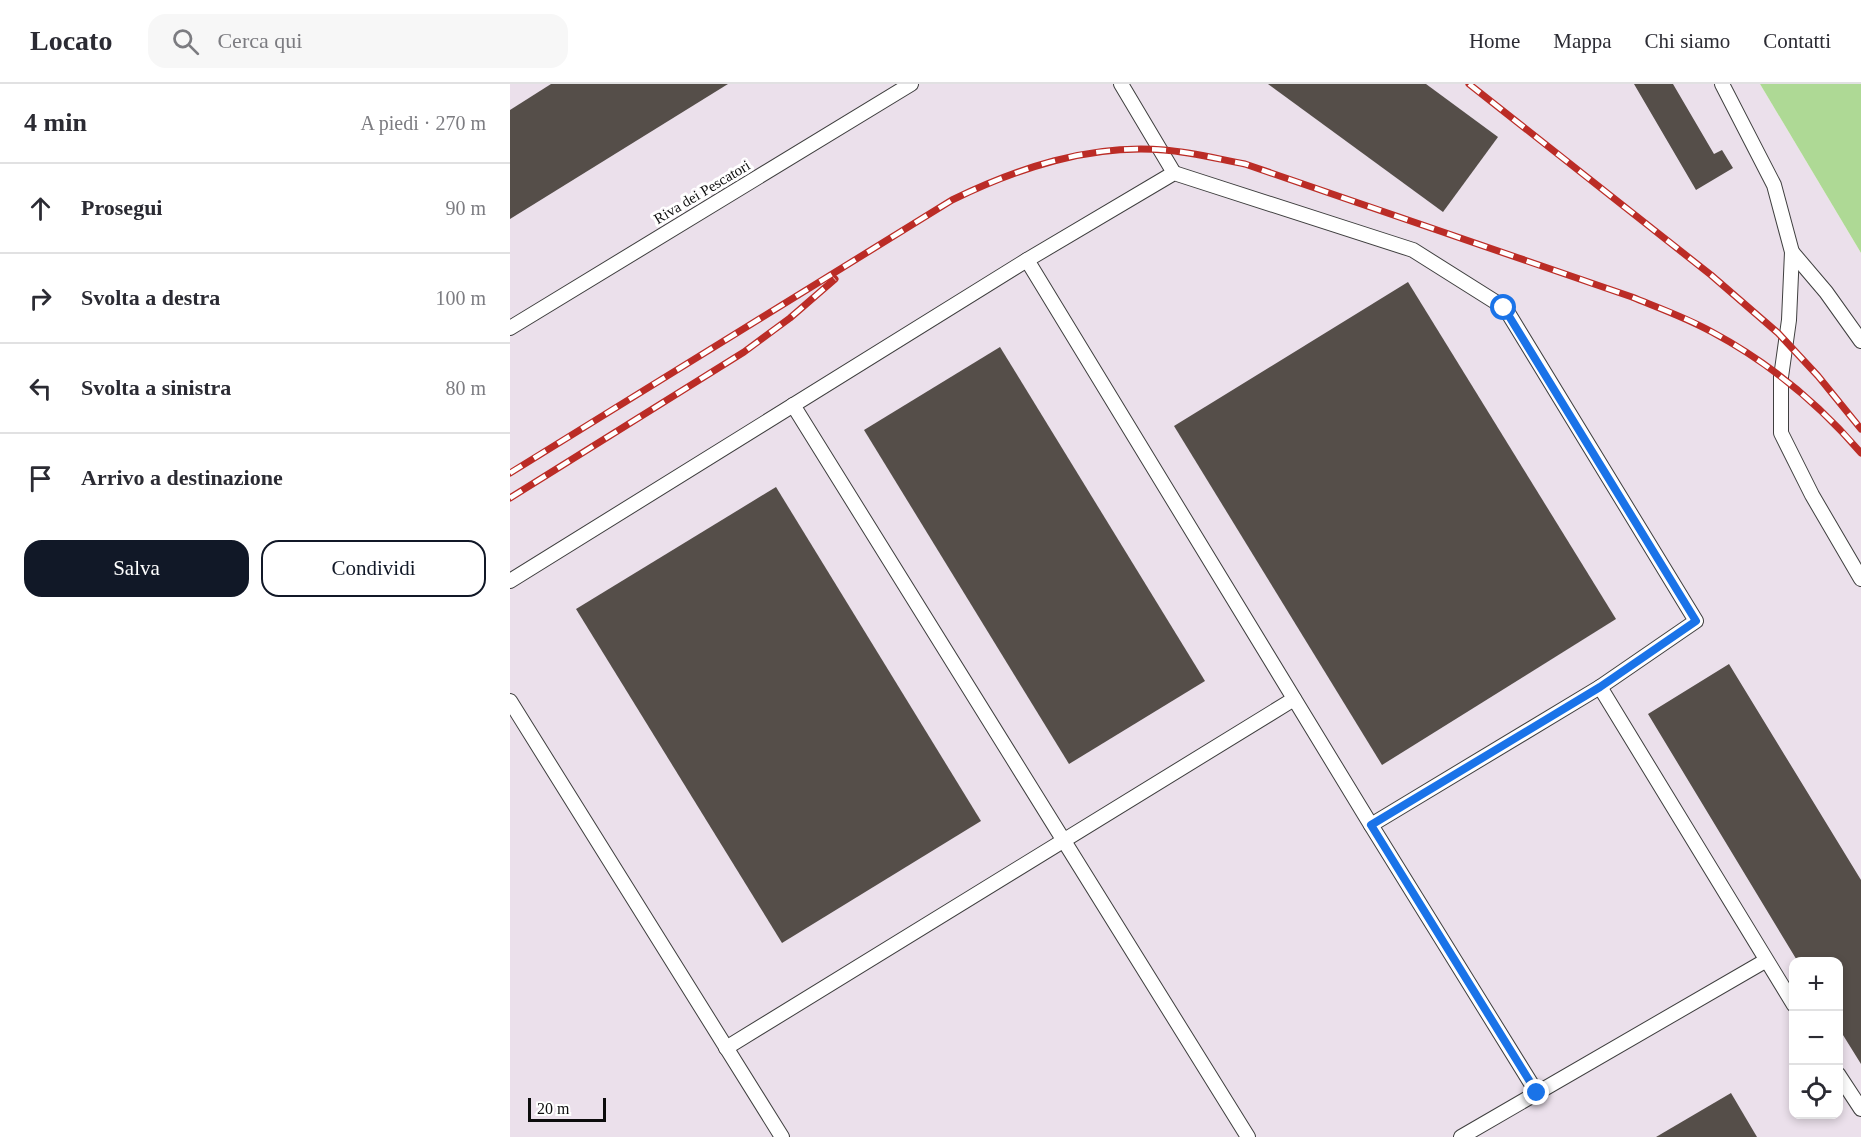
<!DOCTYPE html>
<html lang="it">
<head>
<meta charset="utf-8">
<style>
  body { margin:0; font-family:Georgia,serif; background:#f7f7f7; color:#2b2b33 }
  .controls { position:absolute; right:18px; bottom:18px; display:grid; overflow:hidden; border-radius:12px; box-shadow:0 3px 9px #0003 }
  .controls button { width:54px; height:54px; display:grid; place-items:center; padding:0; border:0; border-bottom:2px solid #e1e1e2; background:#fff; color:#2b2b33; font:30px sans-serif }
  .scale { position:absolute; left:18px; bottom:15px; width:78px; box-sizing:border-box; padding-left:6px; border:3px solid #0c0c0c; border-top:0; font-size:16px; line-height:21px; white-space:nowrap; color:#0c0c0c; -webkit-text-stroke:4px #fff; paint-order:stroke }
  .stop { position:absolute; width:18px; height:18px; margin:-14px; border:4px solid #1a73e8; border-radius:50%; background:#fff }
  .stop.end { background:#1a73e8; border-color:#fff; box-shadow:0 2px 6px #0008 }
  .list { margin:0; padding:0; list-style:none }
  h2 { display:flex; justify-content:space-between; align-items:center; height:78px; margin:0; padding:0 24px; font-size:26px }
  h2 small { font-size:20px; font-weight:400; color:#7c7c81 }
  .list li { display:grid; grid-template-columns:39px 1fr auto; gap:18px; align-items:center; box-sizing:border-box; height:90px; padding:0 24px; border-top:2px solid #e1e1e2 }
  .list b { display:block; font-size:22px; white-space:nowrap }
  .list em { font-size:20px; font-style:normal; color:#7c7c81 }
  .actions { display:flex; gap:12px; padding:18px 24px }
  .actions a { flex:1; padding:14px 0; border:2px solid #111827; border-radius:18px; text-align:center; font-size:21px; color:#111827 }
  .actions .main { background:#111827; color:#fff }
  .icon { flex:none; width:33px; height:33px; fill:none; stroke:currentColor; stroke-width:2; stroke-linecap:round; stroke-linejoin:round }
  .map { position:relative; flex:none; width:1351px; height:1053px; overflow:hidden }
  header { display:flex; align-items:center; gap:36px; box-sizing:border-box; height:84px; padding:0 30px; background:#fff; border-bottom:2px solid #e1e1e2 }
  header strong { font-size:28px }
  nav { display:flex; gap:33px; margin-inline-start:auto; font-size:21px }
  .search { width:420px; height:54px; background:#f7f7f7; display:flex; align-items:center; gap:15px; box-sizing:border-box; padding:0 21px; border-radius:18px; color:#7c7c81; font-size:22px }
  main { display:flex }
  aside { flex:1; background:#fff }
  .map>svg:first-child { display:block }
  .industrial { fill:#ebe0eb; fill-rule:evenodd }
  .forest { fill:#aed995 }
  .building { fill:#554e49 }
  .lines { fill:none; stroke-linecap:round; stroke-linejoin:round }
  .lane-casing { stroke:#3f3f3f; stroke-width:16 }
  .lane { stroke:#fff; stroke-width:14 }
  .rail-casing { stroke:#bb2c26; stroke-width:7 }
  .rail { stroke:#fff; stroke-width:4.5; stroke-dasharray:14; stroke-linecap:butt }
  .route { stroke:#1a73e8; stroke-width:8 }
  .labels { text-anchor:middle; stroke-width:6; stroke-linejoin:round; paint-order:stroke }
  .street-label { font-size:15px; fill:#0c0c0c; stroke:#fff }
</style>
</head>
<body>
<header>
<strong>Locato</strong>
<div class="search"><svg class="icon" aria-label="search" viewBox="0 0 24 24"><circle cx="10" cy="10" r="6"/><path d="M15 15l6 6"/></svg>Cerca qui</div>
<nav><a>Home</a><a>Mappa</a><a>Chi siamo</a><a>Contatti</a></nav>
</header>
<main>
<aside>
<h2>4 min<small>A piedi · 270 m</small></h2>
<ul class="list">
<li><svg class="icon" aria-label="ahead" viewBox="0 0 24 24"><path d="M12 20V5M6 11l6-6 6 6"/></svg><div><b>Prosegui</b></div><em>90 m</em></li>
<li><svg class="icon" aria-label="right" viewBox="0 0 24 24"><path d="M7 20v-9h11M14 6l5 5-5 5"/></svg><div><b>Svolta a destra</b></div><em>100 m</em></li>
<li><svg class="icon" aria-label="left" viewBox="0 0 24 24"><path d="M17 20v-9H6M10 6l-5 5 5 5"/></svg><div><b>Svolta a sinistra</b></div><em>80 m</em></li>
<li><svg class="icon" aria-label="arrive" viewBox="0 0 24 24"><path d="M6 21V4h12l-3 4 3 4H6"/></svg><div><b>Arrivo a destinazione</b></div></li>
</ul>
<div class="actions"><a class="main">Salva</a><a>Condividi</a></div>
</aside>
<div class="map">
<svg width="1351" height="1053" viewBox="0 0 1351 1053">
  <rect width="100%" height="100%" fill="#fffdec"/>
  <path class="industrial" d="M0,0H1250L1351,169V1053H0ZM1284,878H1328V1030H1284Z"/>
  <polygon class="forest" points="1250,0 1351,0 1351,169"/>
  <g class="building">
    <polygon points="41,0 218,0 0,135 0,26"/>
    <polygon points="758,0 916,0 988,53 933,128"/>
    <polygon points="1124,0 1163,0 1204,70 1212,66 1223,84 1186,106"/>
    <polygon points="898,198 1106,535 872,681 664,342"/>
    <polygon points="490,263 695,597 559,680 354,346"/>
    <polygon points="266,403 471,737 272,859 66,525"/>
    <polygon points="1219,580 1351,796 1351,980 1328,943 1328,878 1288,878 1138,630"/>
    <polygon points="1221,1009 1247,1053 1146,1053"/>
  </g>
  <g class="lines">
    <defs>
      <g id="lane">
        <polyline points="611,0 664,89"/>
        <polyline points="1212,0 1264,101 1282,168 1279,236 1271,293 1271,349 1302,411 1351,495"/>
        <polyline points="1282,168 1316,208 1351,257"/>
        <polyline points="517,176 861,741 1027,1009"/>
        <polyline points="0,244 401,0"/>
        <polyline points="283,321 738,1053"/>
        <polyline points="0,497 517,176 664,89 903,166 995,224 1186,537 1090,603 861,741"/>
        <polyline points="1090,603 1284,921"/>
        <polyline points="0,617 272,1053"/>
        <polyline points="216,964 784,615"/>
        <polyline points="1328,990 1351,1025"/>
        <polyline points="951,1053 1255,877"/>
      </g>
    </defs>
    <use href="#lane" class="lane-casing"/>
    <use href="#lane" class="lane"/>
    <defs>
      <g id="rail">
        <polyline points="959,0 1201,191 1268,249 1308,292 1351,345"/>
        <path d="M0,389L442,116C508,84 579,60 654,66C681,68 708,75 735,80L1122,213C1149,224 1177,234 1202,248C1258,278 1310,321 1351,369"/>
        <polyline points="0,414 234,268 280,234 325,195"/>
      </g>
    </defs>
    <use href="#rail" class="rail-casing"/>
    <use href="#rail" class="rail"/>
  </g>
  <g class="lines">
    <polyline class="route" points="994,224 1186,537 1090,603 861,741 1027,1009"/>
  </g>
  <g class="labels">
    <g class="street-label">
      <text transform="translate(192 108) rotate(-31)" y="5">Riva dei Pescatori</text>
    </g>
  </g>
</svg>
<div class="controls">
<button>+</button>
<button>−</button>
<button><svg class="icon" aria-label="locate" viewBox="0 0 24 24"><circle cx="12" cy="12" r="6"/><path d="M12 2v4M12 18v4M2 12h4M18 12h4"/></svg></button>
</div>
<div class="scale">20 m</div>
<div class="stop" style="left:994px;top:224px"></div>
<div class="stop end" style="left:1027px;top:1009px"></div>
</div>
</main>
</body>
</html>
